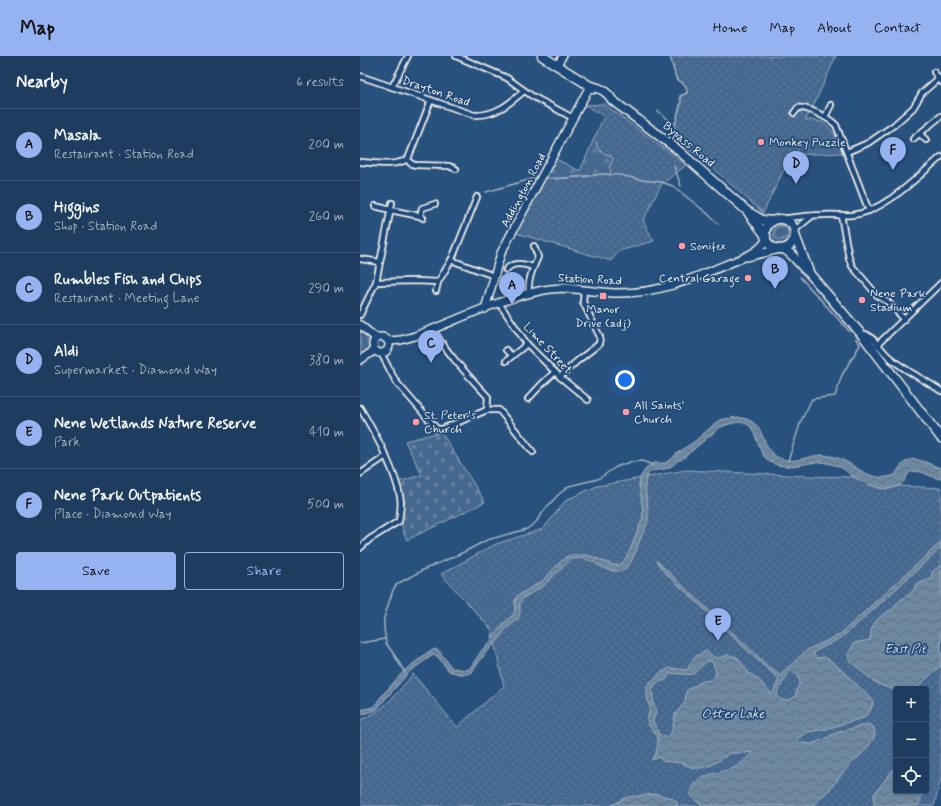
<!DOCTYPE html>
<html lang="en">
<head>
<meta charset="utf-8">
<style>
  body { margin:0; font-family:Mynerve,sans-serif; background:#2b4867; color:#f1f3f6 }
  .controls { position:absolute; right:12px; bottom:12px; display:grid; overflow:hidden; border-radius:4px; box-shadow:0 1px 3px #0004 }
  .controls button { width:36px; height:36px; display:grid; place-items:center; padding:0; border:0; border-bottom:1px solid #3c5673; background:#1e3d5e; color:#f1f3f6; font:20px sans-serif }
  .you { position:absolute; left:265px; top:324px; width:14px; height:14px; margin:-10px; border:3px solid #fff; border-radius:50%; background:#1a73e8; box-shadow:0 0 0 6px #1a73e833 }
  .badge { display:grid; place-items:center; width:26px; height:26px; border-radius:50%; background:#95b2f1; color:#111; font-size:13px; font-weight:700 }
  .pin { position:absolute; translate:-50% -33px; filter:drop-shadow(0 1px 2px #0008) }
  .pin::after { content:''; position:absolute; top:21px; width:14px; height:12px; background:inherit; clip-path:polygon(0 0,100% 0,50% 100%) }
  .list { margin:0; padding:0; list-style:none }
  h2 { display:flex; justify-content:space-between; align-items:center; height:52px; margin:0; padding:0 16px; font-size:17px }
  h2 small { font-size:13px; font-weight:400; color:#a1aebc }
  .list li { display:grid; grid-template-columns:26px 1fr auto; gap:12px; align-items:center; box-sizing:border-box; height:72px; padding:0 16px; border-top:1px solid #3c5673 }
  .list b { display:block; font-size:15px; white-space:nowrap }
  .list p { margin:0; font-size:13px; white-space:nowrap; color:#a1aebc }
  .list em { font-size:13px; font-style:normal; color:#a1aebc }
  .actions { display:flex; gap:8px; padding:12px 16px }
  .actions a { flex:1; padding:9px 0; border:1px solid #95b2f1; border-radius:4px; text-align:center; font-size:14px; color:#95b2f1 }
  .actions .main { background:#95b2f1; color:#111 }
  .icon { flex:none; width:22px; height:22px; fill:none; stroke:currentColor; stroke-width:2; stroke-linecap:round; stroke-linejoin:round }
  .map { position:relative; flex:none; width:581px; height:750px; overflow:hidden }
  header { display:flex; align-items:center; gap:24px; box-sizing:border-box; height:56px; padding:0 20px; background:#95b2f1; color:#111 }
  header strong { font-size:19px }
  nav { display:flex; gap:22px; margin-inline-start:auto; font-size:14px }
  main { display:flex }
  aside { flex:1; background:#1e3d5e }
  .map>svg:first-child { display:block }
  .green { fill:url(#green-dots); stroke:#9cacbb; fill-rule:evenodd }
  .forest { fill:url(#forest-firs); stroke:#9cacbb }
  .cemetery { fill:url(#cemetery-stones); stroke:#9cacbb }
  .water { fill:url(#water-waves); stroke:#a4b2be; fill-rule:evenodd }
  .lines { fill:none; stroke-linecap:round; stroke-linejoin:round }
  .stream { stroke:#a4b2be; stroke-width:1.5 }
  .minor-casing { stroke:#f4f1e8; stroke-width:8 }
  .tertiary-casing { stroke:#f4f1e8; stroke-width:9 }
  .secondary-casing { stroke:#f4f1e8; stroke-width:10 }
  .trunk-casing { stroke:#f4f1e8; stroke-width:11 }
  .minor { stroke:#1f4a7a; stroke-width:4.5 }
  .tertiary { stroke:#1f4a7a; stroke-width:6 }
  .secondary { stroke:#1f4a7a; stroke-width:7 }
  .trunk { stroke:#1f4a7a; stroke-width:8 }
  .poi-dot { fill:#ff9aa2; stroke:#1f4a7a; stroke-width:1.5 }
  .labels { text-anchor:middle; stroke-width:3.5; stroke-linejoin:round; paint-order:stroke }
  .street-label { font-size:12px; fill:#f4f1e8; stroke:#1f4a7a }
  .poi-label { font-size:12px; fill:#f4f1e8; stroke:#1f4a7a; text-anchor:start }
  .water-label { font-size:13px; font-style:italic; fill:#d9dcda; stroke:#1f4a7a }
</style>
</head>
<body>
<header>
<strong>Map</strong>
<nav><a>Home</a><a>Map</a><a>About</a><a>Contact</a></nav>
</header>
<main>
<aside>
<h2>Nearby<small>6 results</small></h2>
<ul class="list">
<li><span class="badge">A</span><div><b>Masala</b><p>Restaurant · Station Road</p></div><em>200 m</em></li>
<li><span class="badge">B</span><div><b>Higgins</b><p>Shop · Station Road</p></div><em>260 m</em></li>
<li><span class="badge">C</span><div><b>Rumbles Fish and Chips</b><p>Restaurant · Meeting Lane</p></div><em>290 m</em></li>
<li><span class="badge">D</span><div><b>Aldi</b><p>Supermarket · Diamond Way</p></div><em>380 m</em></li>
<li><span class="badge">E</span><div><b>Nene Wetlands Nature Reserve</b><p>Park</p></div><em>410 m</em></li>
<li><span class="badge">F</span><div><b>Nene Park Outpatients</b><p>Place · Diamond Way</p></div><em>500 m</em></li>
</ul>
<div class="actions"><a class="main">Save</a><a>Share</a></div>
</aside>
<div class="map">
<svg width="581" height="750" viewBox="0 0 581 750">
  <defs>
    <pattern id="green-dots" width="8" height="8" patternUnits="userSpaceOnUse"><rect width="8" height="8" fill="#45688e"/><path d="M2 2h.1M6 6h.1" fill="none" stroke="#607e9e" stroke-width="1.8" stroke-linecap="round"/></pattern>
    <pattern id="forest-firs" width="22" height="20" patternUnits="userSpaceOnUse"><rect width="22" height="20" fill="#45688e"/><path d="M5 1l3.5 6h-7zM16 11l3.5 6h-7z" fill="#607e9e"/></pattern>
    <pattern id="cemetery-stones" width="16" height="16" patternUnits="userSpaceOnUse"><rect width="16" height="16" fill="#45688e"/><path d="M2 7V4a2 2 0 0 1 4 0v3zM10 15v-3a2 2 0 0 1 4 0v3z" fill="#607e9e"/></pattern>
    <pattern id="water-waves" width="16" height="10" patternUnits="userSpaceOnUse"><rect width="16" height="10" fill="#6e88a2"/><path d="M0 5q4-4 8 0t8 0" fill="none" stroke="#5f6e7d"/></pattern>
  </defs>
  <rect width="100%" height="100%" fill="#28517e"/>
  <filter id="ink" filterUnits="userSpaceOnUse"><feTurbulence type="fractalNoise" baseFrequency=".025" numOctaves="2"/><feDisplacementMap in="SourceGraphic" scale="8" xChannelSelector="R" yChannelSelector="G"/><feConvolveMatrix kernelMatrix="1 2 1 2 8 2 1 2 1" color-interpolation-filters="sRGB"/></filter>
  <g filter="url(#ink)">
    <g class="green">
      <path d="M310,0H476L454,49L445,64C449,64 454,64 458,65C472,68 478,85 483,97L431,99L403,157L343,103L315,85V69L321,46L320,40L327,37L326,30L316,22Z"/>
      <path d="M244,48L326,109L301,129L283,165L294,185L259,195L251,205L156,177L184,122H205L242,118L250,119L249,111L251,109V100C242,97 238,96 236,86L233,85L244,60L225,49Z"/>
      <path d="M419,167C426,166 431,170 432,177L430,185L422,189L414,187C407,180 409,171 419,167Z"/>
      <path d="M0,274C8,281 13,291 4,299L0,296Z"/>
      <path d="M326,414L447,420L493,421L518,432L527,433L540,430L581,432V722L574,750H0V664C23,656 38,636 53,618L97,671L144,630L131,573L81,518L136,488L183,473L206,444L237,430ZM536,633H566V735H536Z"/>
    </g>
    <g class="forest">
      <path d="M233,85L236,86C238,95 242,97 251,100L253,104L249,111L251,114L250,119L242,118L205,122H184L194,102L220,115Z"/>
      <circle cx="421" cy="177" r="7"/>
    </g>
    <path class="cemetery" d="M81,376L125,446L47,484C38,468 44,460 43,444C42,438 40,432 38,426L62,419L45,385Z"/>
    <g class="water">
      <path d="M378,361C402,366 398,373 408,392C410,394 411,397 414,399C434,413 450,395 470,400C495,404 507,429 535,419C548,394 560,405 581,412V423C569,422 560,411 549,417C546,421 544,427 540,429C526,438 507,428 494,421C489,419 486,414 482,412C478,410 471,408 467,407C449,403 431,416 412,407C388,395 406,351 359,372L321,404H318C316,406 315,408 313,409C302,419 286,406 285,430C286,441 289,453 288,464C287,470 284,476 281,481C276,493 272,517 254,515C237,513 232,498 210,504L183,530L163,542L160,547V557L158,563L145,574L139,583L125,598L112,616L107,618H99L89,615L77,600L73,599L50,615L16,654L0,659V654L13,651L25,636L44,615L68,596L75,593L79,595L92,612L107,614L110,612L122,594L131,585L132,581L143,568L153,559L155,555V545L157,540L182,525L205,501L212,499H228L253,509H259L264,505L270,494L282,464L283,456L279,428L281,420L287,411L294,407H305L312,403L316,398L335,385L359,364Z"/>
      <path d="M581,486V492L524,544L481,582L454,596V599L457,602L465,601L474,607L509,640L513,644V648L509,657L503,662L466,673L447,676L437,683L441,687L451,688L465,683L475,677L508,668L514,671L515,679C510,692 499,700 489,710C482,717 477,725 471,732C465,739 458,743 453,750H344L334,744L330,740C330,718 360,718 376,711C382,707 388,701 392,696L383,697H370L354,708L342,712H334L321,707L303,705L301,704L300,701L292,704V702L296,698L298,686L296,678L289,670L287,665L290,652L287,642V630L290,626L296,622L300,617L310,612L327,614L334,601L346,595C359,605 354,602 369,599L377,601L389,617L399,624L410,637H413L419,623C387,596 358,566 327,537C319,529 300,515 296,504L409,611L421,620L423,616L447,594L479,579ZM348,605H352L356,616L355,621C350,625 349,624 343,625C339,627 330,632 326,635L325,646L315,659L312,675L308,680L303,681L299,678L293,665L297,653L294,650L292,633L298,626L306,624L309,618C317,616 325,620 332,618C338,616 342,608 348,605ZM430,615L437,618L440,627L437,632L435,641C428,645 422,646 417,640L418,634Z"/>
      <path d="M581,509V609L556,633H536V634C513,630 506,617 489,605L488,599L494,587L510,584C510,568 519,559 533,553L537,547L552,536L557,528L571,523L572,516Z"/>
      <polygon points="536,710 536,735 564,735 558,750 514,750 514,738"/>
      <polygon points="296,738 312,742 317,746 317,750 250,750 267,741"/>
    </g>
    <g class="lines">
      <g class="stream">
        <polyline points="298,55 315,69 321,46 320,40 327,37 326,30 316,22 310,0"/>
        <polyline points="314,110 321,130"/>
        <polyline points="195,123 229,120 242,118 260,119 282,124 301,126 313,130 348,158 358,168"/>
        <polyline points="126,136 175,122"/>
        <polyline points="440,221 490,276"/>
        <polyline points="428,405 441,365 452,343 475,340 482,319 500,289 496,283"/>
        <polyline points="0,587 25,583"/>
        <polyline points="45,617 35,600 26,587 24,572 24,562 33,534 37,528 65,513 100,498 127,484 167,473 176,466 186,452 198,439 209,430 238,423 256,411 270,406 282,405 293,409"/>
      </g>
      <defs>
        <g id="minor">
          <polyline points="96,0 147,22 172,40 213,62"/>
          <polyline points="574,16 581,26"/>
          <path d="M0,20L114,59C135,60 149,48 164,35"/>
          <polyline points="32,31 48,0"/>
          <path d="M434,57L438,52C446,50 469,62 476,69L509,155"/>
          <polyline points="465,61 471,49"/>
          <polyline points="560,78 566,84"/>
          <polyline points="553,83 581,60"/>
          <polyline points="487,96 508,87 534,69 553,52 562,37 579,22"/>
          <polyline points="48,103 50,107 55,109 89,110 96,113"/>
          <path d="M0,106C16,107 33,111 48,103L71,44"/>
          <polyline points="15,150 31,154"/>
          <polyline points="30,154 60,160 63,162"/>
          <polyline points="481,159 489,202 492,210 518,240 527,245 544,263"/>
          <polyline points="60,160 62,152 75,148"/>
          <path d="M421,163C435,161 450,159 464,159C473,158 482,160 492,159C524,156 557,121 581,101"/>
          <polyline points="435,174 452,160"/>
          <polyline points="0,203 20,206"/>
          <polyline points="91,204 134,220"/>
          <path d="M146,214C153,205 164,208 173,211"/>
          <polyline points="16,226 55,225 78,226"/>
          <polyline points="76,235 78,226 92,203 117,141"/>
          <path d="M169,238C167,225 173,212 178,201L174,190"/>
          <polyline points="139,247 167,288 200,321 228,344"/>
          <polyline points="0,259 16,226 32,147"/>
          <path d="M73,273C88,299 108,319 128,341L127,354"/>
          <path d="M502,279L505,278C513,280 521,294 528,300C543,314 564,323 581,335"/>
          <polyline points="517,289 581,227"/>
          <polyline points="146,294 152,300"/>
          <polyline points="21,297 34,322 38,328 77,373 82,373 127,354 139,354 173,396"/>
          <polyline points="146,305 167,288"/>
          <polyline points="200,321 216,306 239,288 240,281 223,246 224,234"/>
          <polyline points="168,343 182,328 195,316"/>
          <path d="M0,352C15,377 34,411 40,440C42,448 40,456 39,465L10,483L0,492"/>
          <polyline points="0,418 26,400"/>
        </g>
        <polyline id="tertiary" points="197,9 203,0"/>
        <g id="secondary">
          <polyline points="387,201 420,193"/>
          <polyline points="125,253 141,197 230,30"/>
          <polyline points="0,269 16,282"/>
          <circle cx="21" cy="289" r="8"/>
          <path d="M29,285L41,284L55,280C98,264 139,243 184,234C209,229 234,237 259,237C301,237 332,223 370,207C381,203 402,195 406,183"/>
          <polyline points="0,304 15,294"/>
        </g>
        <g id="trunk">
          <polyline points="182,0 230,30 233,33"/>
          <path d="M230,30C239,31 248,36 252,44L318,94L387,155L402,164L413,165"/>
          <polyline points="389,158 406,180"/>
          <circle cx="420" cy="178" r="15"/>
          <polyline points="435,179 449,216"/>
          <path d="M423,193C435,198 439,210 449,217L502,279L581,382"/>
        </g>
      </defs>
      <use href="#minor" class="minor-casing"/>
      <use href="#tertiary" class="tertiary-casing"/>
      <use href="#secondary" class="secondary-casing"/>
      <use href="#trunk" class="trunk-casing"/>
      <use href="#minor" class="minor"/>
      <use href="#tertiary" class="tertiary"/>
      <use href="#secondary" class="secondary"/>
      <use href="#trunk" class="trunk"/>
    </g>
  </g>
  <g class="poi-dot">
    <circle cx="401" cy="86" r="4"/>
    <circle cx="322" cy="190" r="4"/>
    <circle cx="388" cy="222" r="4"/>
    <rect x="239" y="236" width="8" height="8" rx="2"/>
    <circle cx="502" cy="244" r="4"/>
    <circle cx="266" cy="356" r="4"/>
    <circle cx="56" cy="366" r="4"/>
  </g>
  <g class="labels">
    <g class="street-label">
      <text transform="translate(76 35) rotate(19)" y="4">Drayton Road</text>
      <text transform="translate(329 88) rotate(40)" y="4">Bypass Road</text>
      <text transform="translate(163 134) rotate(-62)" y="4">Addington Road</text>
      <text transform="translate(230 223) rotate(3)" y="4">Station Road</text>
      <text transform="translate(188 292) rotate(47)" y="4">Lime Street</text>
    </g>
    <g class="poi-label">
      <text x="409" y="90">Monkey Puzzle</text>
      <text x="330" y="194">Sonifex</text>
      <text x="380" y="226" text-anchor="end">Central Garage</text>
      <text x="510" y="241">Nene Park<tspan x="510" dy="14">Stadium</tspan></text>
      <text x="243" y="257" text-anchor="middle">Manor<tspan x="243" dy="14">Drive (adj)</tspan></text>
      <text x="274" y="353">All Saints'<tspan x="274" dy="14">Church</tspan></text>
      <text x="64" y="363">St. Peter's<tspan x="64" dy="14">Church</tspan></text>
    </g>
    <g class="water-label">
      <text x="545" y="597">East Pit</text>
      <text x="373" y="662">Otter Lake</text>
    </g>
  </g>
</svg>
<div class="controls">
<button>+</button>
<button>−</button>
<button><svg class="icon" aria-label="locate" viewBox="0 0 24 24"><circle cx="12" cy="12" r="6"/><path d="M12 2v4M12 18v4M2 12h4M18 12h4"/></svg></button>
</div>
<div class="you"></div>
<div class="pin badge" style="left:152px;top:249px">A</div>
<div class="pin badge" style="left:415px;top:233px">B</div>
<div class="pin badge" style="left:71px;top:307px">C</div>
<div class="pin badge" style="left:436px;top:128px">D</div>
<div class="pin badge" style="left:358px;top:585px">E</div>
<div class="pin badge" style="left:533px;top:114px">F</div>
</div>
</main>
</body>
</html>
